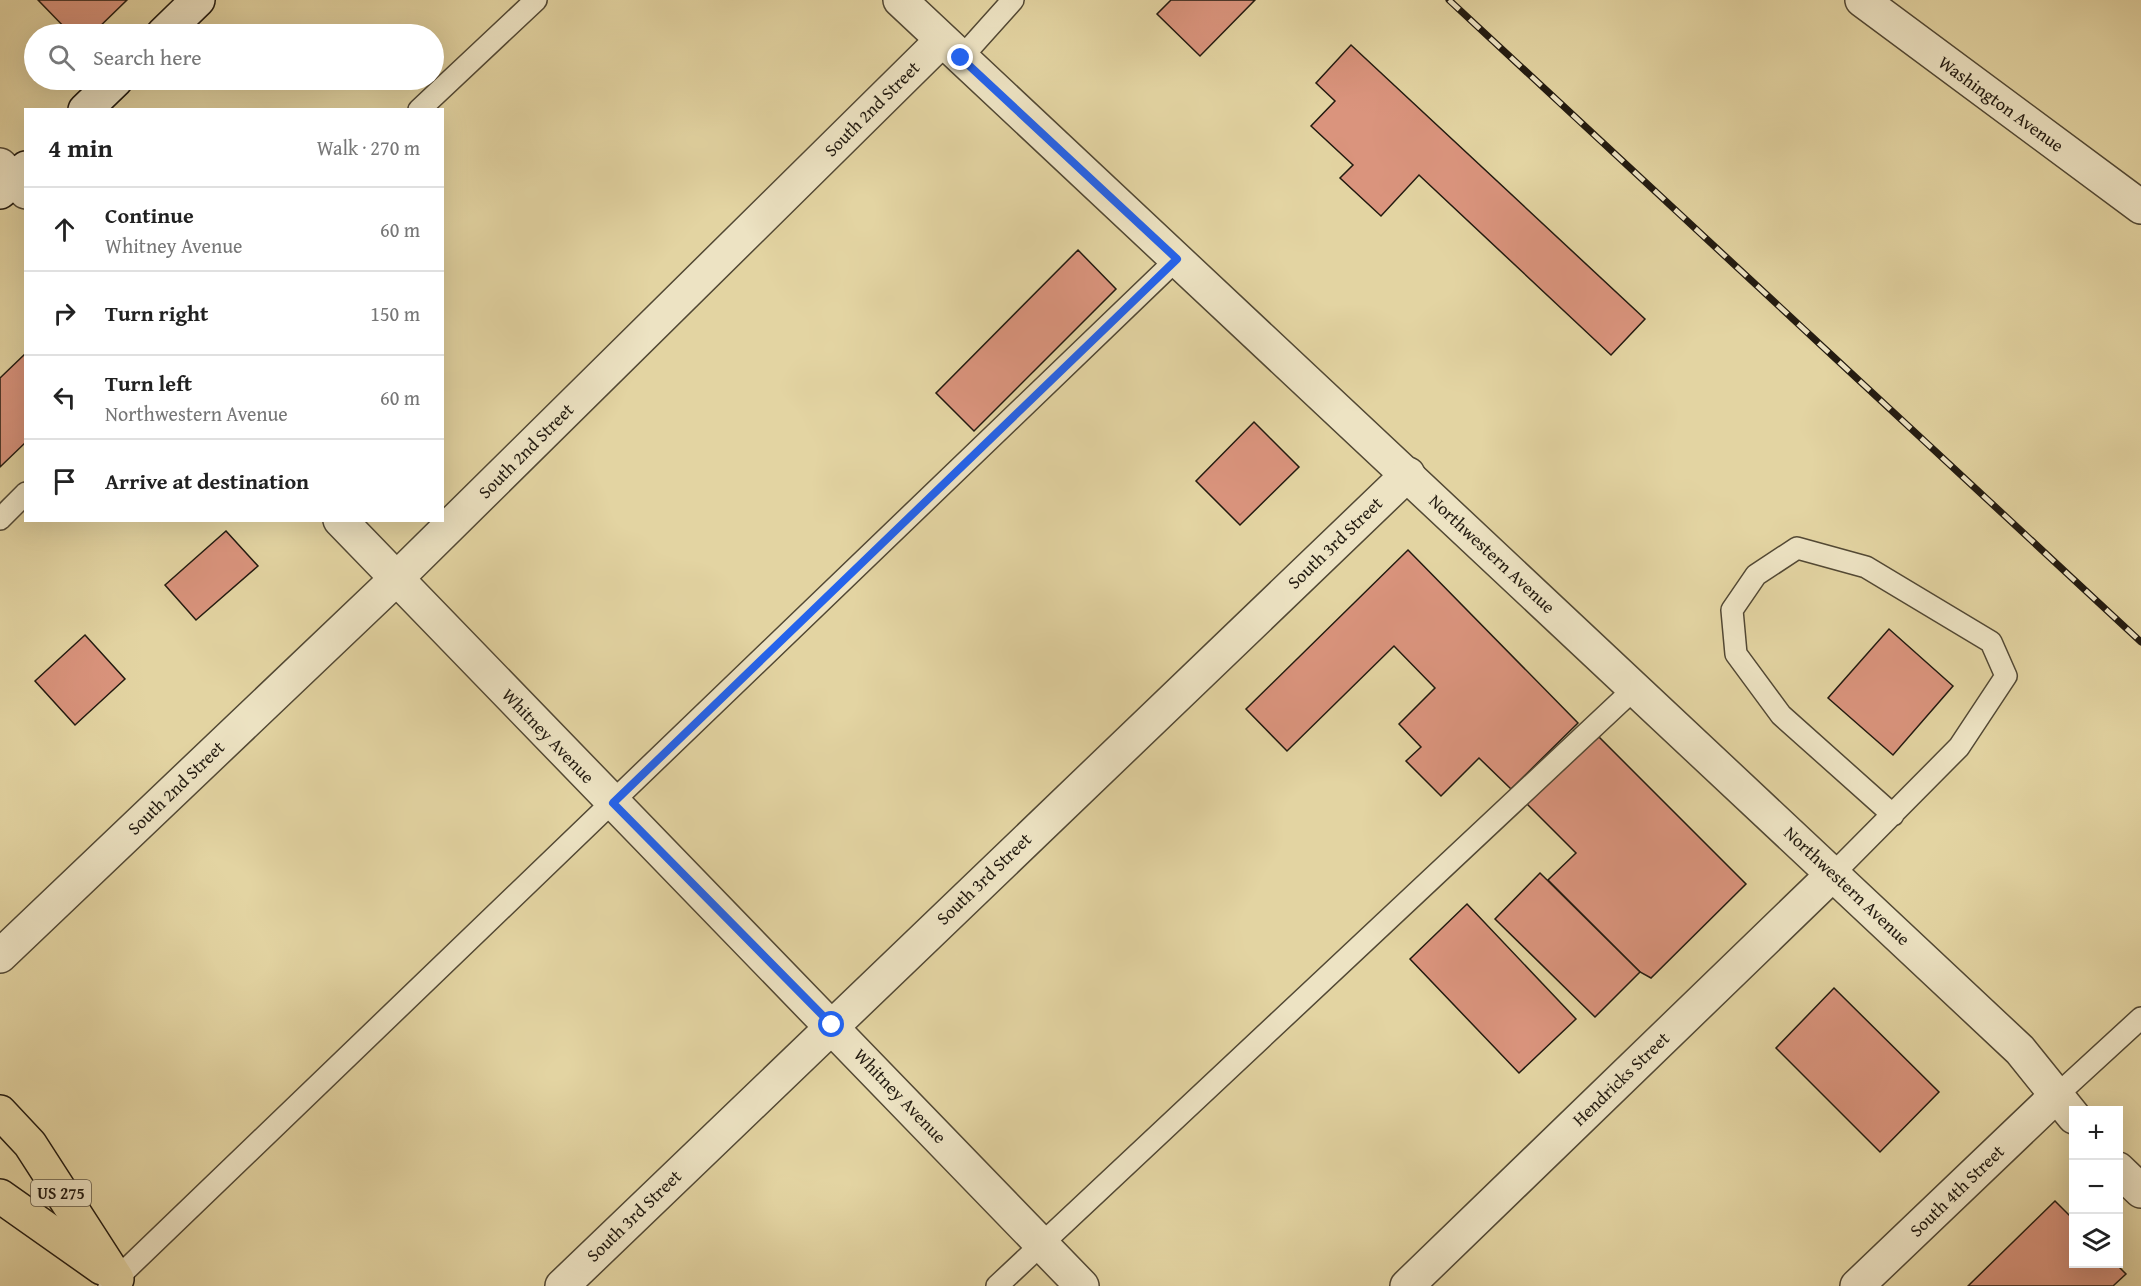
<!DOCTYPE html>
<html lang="en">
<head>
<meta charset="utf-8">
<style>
  body { margin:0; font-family:"Gentium Book Plus",serif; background:#f2f2f2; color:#222 }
  .controls { position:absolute; right:18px; bottom:18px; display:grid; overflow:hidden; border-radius:0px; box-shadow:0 6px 24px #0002 }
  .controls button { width:54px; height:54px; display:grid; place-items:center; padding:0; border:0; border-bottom:2px solid #e0e0e0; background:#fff; color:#222; font:30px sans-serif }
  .stop { position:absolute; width:18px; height:18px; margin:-14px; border:4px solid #2563eb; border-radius:50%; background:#fff }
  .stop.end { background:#2563eb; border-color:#fff; box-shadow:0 2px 6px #0008 }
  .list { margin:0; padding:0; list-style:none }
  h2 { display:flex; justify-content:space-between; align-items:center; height:78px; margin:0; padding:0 24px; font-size:26px }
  h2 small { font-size:20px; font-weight:400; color:#767676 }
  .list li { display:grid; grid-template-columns:39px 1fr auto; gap:18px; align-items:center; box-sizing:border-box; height:84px; padding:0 24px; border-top:2px solid #e0e0e0 }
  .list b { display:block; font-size:22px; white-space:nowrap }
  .list p { margin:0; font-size:20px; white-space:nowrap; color:#767676 }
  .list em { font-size:20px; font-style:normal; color:#767676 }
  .icon { flex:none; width:33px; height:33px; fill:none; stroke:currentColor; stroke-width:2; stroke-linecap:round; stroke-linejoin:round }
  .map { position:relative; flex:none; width:2141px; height:1286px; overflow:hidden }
  .search { position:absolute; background:#fff; box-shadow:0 6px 24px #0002; left:24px; top:24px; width:420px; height:66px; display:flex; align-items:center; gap:15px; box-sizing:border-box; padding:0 21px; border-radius:33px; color:#767676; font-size:22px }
  .panel { position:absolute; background:#fff; box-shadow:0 6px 24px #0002; left:24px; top:108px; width:420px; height:414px; border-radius:0px }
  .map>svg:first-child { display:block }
  .building { fill:#da947d; stroke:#221a10; stroke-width:1.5 }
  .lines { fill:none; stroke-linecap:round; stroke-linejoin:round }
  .lane-casing { stroke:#524834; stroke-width:24 }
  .street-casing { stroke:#524834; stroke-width:36 }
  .secondary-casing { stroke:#221a10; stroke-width:36 }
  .highway-casing { stroke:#221a10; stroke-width:36 }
  .lane { stroke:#ede3c3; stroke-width:21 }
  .street { stroke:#ede3c3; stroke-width:33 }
  .secondary { stroke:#ede3c3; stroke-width:33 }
  .highway { stroke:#e3d4a2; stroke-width:33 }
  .rail-casing { stroke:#221a10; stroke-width:7 }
  .rail { stroke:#ede3c3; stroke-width:4.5; stroke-dasharray:14; stroke-linecap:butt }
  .route { stroke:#2563eb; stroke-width:8 }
  .labels { text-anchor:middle; stroke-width:4.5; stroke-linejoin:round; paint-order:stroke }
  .shield { fill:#ede3c3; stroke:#5f5646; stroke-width:1.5 }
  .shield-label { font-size:16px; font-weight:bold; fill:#221a10 }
  .street-label { font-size:18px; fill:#221a10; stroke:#ede3c3 }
</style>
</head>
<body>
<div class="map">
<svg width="2141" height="1286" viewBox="0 0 2141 1286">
  <rect width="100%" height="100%" fill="#e3d4a2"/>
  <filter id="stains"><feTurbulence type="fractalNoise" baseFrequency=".00333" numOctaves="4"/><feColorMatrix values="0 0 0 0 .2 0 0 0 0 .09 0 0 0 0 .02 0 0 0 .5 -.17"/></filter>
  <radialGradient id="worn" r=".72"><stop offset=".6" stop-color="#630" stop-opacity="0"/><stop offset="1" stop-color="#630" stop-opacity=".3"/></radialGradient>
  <g class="building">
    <polygon points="38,0 127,0 92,34 71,34"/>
    <polygon points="1171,0 1255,0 1200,56 1157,14"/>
    <polygon points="1351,45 1645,319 1611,355 1419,175 1381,216 1340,178 1353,165 1311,126 1335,101 1316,83"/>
    <polygon points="1078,250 1116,289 974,431 936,393"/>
    <polygon points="26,353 26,442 0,467 0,378"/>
    <polygon points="1254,422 1299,467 1240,525 1196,481"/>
    <polygon points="226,531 258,566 196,620 165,585"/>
    <polygon points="1408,550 1578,723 1511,789 1479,758 1441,796 1406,761 1421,747 1399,724 1435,688 1394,646 1287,751 1246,709"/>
    <polygon points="1889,629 1953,686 1893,755 1828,698"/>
    <polygon points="85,635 125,679 75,725 35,681"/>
    <polygon points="1591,729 1746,884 1651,978 1640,972 1548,880 1576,853 1522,799"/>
    <polygon points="1540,873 1640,972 1595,1017 1495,919"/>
    <polygon points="1467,904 1576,1019 1519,1073 1410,959"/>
    <polygon points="1834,988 1939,1092 1880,1152 1776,1048"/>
    <polygon points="2055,1201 2074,1220 2074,1264 2116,1264 2126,1274 2113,1286 1968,1286"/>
  </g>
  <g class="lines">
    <defs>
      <g id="lane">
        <polyline points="961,58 1013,0"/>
        <polyline points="419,110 536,0"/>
        <polyline points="0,519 26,493"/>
        <polyline points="1834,873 1959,747 2006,676 1991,642 1866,567 1797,548 1756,575 1732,610 1736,654 1781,715 1893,815"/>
        <polyline points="2056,1096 2141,1018"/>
        <polyline points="109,1286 1177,259"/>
        <polyline points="997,1286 1634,689"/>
      </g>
      <g id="street">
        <polyline points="900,0 2020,1050 2074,1117"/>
        <polyline points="1862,0 2141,207"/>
        <polyline points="0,165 26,192"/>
        <polyline points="340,520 1082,1286"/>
        <polyline points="0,956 396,579 942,40"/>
        <polyline points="2118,1169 2141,1191"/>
        <polyline points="562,1286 1408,474"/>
        <polyline points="1407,1286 1834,873"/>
        <polyline points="1857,1286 2056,1096"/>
      </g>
      <g id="secondary">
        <polyline points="163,34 198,0"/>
        <polyline points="85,110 116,80"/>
        <polyline points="0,192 26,168"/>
      </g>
      <g id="highway">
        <polyline points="0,1112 30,1144 117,1279"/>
        <polyline points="0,1196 102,1268"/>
      </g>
    </defs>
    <use href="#lane" class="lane-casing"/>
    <use href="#street" class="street-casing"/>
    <use href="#secondary" class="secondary-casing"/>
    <use href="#highway" class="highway-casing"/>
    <use href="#lane" class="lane"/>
    <use href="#street" class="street"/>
    <use href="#secondary" class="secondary"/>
    <use href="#highway" class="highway"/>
    <defs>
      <polyline id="rail" points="1449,0 2141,642"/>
    </defs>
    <use href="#rail" class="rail-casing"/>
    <use href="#rail" class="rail"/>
  </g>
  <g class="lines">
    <polyline class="route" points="832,1025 613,803 1177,259 961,58"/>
  </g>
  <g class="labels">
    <rect class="shield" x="31" y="1180" width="60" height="26" rx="4.5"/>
    <g class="shield-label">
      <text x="61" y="1199">US 275</text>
    </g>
    <g class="street-label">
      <text transform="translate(2001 104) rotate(36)" y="6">Washington Avenue</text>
      <text transform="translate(872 109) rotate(-45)" y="6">South 2nd Street</text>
      <text transform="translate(526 451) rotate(-45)" y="6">South 2nd Street</text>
      <text transform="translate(1335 543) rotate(-44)" y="6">South 3rd Street</text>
      <text transform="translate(1492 554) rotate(43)" y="6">Northwestern Avenue</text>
      <text transform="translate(548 736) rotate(46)" y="6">Whitney Avenue</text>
      <text transform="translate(176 788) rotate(-44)" y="6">South 2nd Street</text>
      <text transform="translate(984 879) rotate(-44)" y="6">South 3rd Street</text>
      <text transform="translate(1847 886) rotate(43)" y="6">Northwestern Avenue</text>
      <text transform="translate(1621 1079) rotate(-44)" y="6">Hendricks Street</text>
      <text transform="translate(900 1096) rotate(46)" y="6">Whitney Avenue</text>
      <text transform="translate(1957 1191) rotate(-44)" y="6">South 4th Street</text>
      <text transform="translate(634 1216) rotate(-44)" y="6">South 3rd Street</text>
    </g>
  </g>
  <rect width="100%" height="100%" filter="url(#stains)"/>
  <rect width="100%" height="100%" fill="url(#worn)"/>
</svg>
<div class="controls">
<button>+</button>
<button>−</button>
<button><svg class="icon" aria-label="layers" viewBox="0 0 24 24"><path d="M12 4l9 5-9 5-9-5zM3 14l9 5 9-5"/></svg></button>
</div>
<div class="stop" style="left:832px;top:1025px"></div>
<div class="stop end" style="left:961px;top:58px"></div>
<div class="search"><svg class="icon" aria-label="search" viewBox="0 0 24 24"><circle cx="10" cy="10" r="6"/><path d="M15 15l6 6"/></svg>Search here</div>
<section class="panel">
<h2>4 min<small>Walk · 270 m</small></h2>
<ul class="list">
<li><svg class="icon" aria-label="ahead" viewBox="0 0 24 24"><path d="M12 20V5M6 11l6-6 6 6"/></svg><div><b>Continue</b><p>Whitney Avenue</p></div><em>60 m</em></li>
<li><svg class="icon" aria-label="right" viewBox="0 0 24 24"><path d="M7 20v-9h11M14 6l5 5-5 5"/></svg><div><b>Turn right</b></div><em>150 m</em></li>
<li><svg class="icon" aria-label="left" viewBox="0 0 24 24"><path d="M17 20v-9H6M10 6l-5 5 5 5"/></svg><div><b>Turn left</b><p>Northwestern Avenue</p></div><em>60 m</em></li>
<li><svg class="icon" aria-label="arrive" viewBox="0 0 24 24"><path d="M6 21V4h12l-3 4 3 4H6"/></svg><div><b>Arrive at destination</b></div></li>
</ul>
</section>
</div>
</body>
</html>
